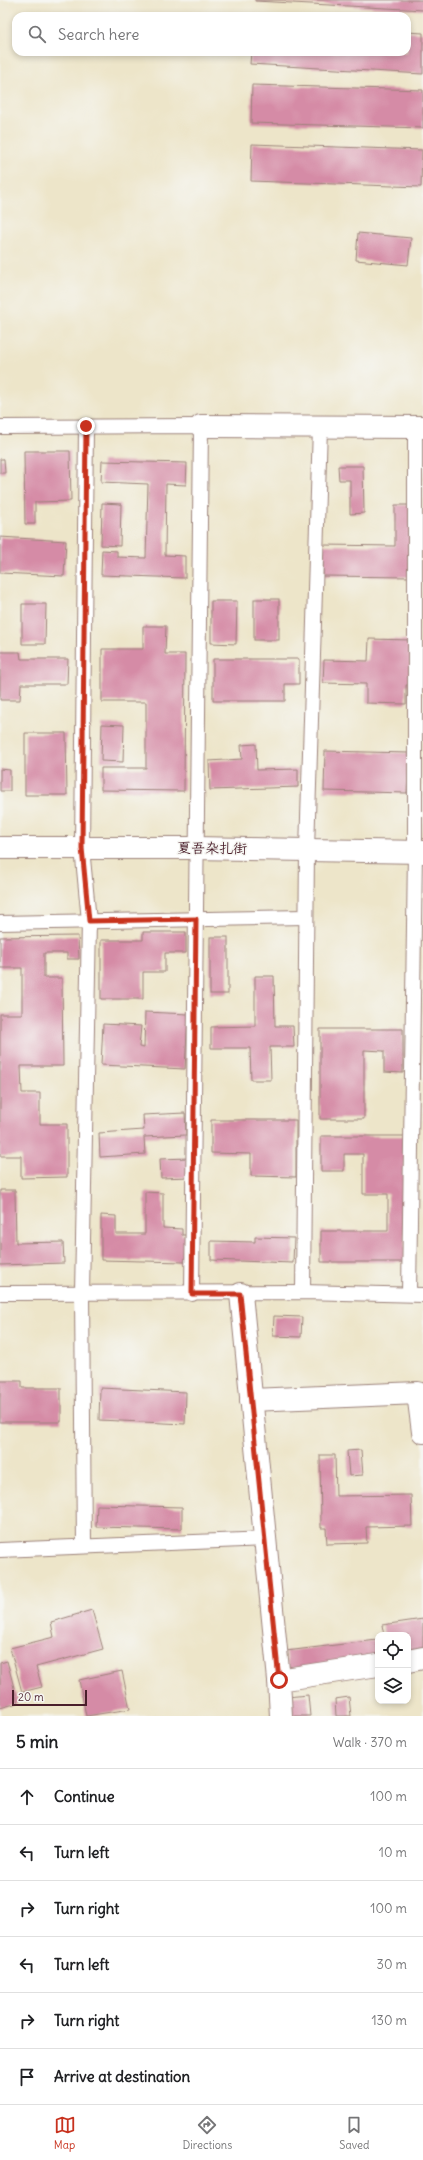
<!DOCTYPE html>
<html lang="en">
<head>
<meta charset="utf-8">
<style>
  body { margin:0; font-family:Delius,"LXGW WenKai TC",sans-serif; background:#f6f6f6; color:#202124 }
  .controls { position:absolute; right:12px; bottom:12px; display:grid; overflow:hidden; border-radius:8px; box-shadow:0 2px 6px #0003 }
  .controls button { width:36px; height:36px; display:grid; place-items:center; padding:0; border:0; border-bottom:1px solid #e0e0e0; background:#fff; color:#202124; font:20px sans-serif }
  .scale { position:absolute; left:12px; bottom:10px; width:75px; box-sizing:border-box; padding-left:4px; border:2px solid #4a1f2b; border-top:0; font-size:11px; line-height:14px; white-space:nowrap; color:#4a1f2b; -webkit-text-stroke:3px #f6f6f2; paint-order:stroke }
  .stop { position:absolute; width:12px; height:12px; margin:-9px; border:3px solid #c8321e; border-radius:50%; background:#fff }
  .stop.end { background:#c8321e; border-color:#fff; box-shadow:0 1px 4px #0008 }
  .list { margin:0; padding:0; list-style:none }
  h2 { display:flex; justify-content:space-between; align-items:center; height:52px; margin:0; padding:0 16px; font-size:17px }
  h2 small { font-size:13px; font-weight:400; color:#757577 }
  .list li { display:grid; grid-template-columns:26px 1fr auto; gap:12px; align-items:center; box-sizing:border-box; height:56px; padding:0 16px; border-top:1px solid #e0e0e0 }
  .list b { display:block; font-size:15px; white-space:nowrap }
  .list em { font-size:13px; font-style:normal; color:#757577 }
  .icon { flex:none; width:22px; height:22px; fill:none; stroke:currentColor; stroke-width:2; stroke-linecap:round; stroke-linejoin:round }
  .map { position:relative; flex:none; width:423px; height:1716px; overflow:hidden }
  .search { position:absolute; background:#fff; box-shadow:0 2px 6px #0003; left:12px; right:12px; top:12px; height:44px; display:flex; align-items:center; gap:10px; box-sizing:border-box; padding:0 14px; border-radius:12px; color:#757577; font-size:15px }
  .sheet { height:388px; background:#fff }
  nav { display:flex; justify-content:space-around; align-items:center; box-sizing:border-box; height:56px; border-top:1px solid #e0e0e0; background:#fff; font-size:11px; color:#757577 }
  nav a { display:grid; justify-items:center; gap:2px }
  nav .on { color:#c8321e }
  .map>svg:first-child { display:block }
  .building { fill:#d58ba6 }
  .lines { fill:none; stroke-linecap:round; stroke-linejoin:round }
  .service-casing { stroke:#9c827a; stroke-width:16 }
  .minor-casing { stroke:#9c827a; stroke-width:24 }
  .secondary-casing { stroke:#9c827a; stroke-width:24 }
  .service { stroke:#fff; stroke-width:14 }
  .minor { stroke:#fff; stroke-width:22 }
  .secondary { stroke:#fff; stroke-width:22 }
  .route { stroke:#c8321e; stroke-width:5 }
  .labels { text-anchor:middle; stroke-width:3; stroke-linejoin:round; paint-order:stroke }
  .street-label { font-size:14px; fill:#4a1f2b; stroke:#f6f6f2 }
</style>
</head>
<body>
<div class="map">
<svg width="423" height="1716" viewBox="0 0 423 1716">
  <rect width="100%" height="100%" fill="#f6f6f2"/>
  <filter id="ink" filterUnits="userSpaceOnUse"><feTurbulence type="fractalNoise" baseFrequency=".025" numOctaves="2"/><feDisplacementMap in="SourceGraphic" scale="8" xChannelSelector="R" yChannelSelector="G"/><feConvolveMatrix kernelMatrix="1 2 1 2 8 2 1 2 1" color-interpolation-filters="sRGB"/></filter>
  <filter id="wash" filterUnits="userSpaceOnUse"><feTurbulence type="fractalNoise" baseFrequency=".012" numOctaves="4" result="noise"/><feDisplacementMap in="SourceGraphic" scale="16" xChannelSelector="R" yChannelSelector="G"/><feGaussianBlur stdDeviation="0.9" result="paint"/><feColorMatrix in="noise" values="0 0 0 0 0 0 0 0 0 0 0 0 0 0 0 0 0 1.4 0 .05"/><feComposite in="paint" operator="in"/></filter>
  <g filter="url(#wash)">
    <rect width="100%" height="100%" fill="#ede5c9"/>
    <g id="blocks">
      <g class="building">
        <polygon points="255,0 423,0 423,10 255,1"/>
        <polygon points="407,32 423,33 423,74 250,64 251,52 407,52"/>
        <polygon points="252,85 423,90 423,128 251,123"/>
        <polygon points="252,144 422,150 421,187 251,181"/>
        <polygon points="358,233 411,238 408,265 356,260"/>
        <polygon points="24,451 70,451 71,501 35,502 35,524 25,524"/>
        <polygon points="0,459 4,459 5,473 0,473"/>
        <polygon points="102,461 187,463 186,485 166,484 165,555 185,556 185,578 101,575 102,550 117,551 117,557 146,558 148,484 101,482"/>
        <polygon points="338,466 363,466 364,513 350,514 350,480 339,480"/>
        <polygon points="102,503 121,504 120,546 101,545"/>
        <polygon points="395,505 411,505 411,577 323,576 323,545 395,546"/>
        <polygon points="0,537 66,541 64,576 0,573"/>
        <rect x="254" y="599" width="25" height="41"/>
        <polygon points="211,601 237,601 236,644 211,643"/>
        <polygon points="22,604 46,604 45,644 22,644"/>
        <polygon points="143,626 166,626 165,654 185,654 184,791 101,790 101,768 146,768 146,702 102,702 102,649 143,649"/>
        <polygon points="369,639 411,640 410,685 406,685 406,704 366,703 366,684 323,683 324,660 368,661"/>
        <polygon points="0,652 20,652 21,659 68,659 67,684 21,684 20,700 0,700"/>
        <polygon points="213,659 299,659 299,684 285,684 285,701 213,701"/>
        <polygon points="102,724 124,725 123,762 101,761"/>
        <polygon points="25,733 66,733 67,795 25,795"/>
        <polygon points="256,744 257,770 298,769 298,787 210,790 209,761 242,759 241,745"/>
        <polygon points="325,751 409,753 407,793 324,791"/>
        <polygon points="0,769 10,770 10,791 0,791"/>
        <polygon points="143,932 186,932 186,953 165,953 165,972 143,972 143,999 101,999 101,940 143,940"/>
        <polygon points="78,936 79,959 67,959 67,953 44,953 44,978 62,978 63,1066 21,1066 22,1093 40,1093 40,1124 67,1124 67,1177 21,1178 21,1156 0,1156 0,1014 22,1014 22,968 0,968 0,937"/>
        <rect x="210" y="937" width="18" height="57"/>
        <polygon points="255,976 274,976 275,1026 293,1026 294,1047 270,1047 271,1080 251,1080 250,1048 211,1048 211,1027 255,1026"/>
        <polygon points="145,1012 188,1014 185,1069 101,1065 103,1024 141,1026 139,1047 144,1048"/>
        <polygon points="320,1029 403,1029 403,1073 384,1072 384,1051 364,1050 364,1119 320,1119"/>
        <polygon points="185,1113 186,1135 144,1137 145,1154 100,1157 99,1133 144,1130 143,1115"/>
        <polygon points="211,1120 296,1120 296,1177 251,1176 251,1154 211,1153"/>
        <polygon points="321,1136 405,1136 405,1262 321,1262 321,1231 388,1231 388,1194 363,1194 363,1154 344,1154 344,1171 321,1171"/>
        <polygon points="189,1158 190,1177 161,1178 160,1159"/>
        <polygon points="0,1190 15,1190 16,1243 63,1242 64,1263 0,1265"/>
        <polygon points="145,1192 163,1193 163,1228 182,1229 182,1235 186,1235 185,1262 101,1260 101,1215 116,1216 116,1234 145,1234"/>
        <polygon points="255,1237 294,1238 293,1263 211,1260 211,1241 255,1242"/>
        <polygon points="274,1316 302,1317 301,1337 273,1336"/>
        <polygon points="0,1381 22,1381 22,1388 61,1388 61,1422 0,1422"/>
        <polygon points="100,1388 186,1392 185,1424 99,1420"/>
        <polygon points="361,1450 363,1475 349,1476 347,1451"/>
        <polygon points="320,1455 335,1455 336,1496 411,1495 412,1526 366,1527 367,1543 327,1544 326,1528 321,1528"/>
        <polygon points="97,1505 182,1507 182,1529 96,1527"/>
        <polygon points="92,1610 103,1649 36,1667 42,1687 22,1692 10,1648 54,1637 51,1622"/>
        <polygon points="423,1619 423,1653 408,1655 408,1635 384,1635 382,1625"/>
        <polygon points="377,1640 378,1661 288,1671 286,1651"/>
        <polygon points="7,1661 18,1703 0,1708 0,1663"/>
        <polygon points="122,1671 130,1709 86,1716 79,1680"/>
        <polygon points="308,1695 310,1716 288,1716 287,1697"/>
        <polygon points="349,1697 351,1716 336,1716 335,1699"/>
      </g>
    </g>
  </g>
  <g filter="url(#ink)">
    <use href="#blocks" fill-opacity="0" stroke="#9c827a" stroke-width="1"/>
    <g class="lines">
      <defs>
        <g id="service">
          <polyline points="0,427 201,426 192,1294"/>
          <polyline points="0,923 306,917"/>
          <polyline points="303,1292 307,850 320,427"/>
          <polyline points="0,1293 303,1292 423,1295"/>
          <polyline points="409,1294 415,852 415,427"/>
          <polyline points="84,1546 82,1293 89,921 82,848 86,426"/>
          <polyline points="0,1550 265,1539"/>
        </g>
        <g id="minor">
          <polyline points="201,426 423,427"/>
          <polyline points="241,1294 279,1680"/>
          <polyline points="251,1400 418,1393 423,1432"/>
          <polyline points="408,1661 423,1658"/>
          <polyline points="281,1716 279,1680 378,1665"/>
        </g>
        <polyline id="secondary" points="0,848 195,848 423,852"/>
      </defs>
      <use href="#service" class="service-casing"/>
      <use href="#minor" class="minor-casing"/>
      <use href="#secondary" class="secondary-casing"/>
      <use href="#service" class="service"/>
      <use href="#minor" class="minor"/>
      <use href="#secondary" class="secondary"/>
    </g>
  </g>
  <g class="lines" filter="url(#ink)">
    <polyline class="route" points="86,426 82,848 89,921 196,919 192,1294 240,1294 279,1680"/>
  </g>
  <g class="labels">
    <g class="street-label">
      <text transform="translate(212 848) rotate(1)" y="5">夏吾杂扎街</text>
    </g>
  </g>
</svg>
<div class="controls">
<button><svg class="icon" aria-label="locate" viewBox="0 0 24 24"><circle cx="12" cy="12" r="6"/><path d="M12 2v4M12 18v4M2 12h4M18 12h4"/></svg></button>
<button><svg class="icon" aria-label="layers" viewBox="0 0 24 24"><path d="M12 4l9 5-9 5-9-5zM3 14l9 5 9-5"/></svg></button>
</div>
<div class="scale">20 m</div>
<div class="stop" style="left:279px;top:1680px"></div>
<div class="stop end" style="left:86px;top:426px"></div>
<div class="search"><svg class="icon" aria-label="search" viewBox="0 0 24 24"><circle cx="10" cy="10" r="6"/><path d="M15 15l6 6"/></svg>Search here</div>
</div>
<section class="sheet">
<h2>5 min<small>Walk · 370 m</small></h2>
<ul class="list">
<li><svg class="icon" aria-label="ahead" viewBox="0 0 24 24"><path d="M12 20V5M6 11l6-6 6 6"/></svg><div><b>Continue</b></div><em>100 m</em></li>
<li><svg class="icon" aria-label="left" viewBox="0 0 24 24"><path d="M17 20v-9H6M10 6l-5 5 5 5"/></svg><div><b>Turn left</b></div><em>10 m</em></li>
<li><svg class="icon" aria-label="right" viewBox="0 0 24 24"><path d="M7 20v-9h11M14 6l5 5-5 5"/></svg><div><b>Turn right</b></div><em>100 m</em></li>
<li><svg class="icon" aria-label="left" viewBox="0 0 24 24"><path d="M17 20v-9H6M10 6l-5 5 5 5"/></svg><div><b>Turn left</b></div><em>30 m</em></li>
<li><svg class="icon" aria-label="right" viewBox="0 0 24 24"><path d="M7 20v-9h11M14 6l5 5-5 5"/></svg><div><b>Turn right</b></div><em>130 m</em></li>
<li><svg class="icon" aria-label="arrive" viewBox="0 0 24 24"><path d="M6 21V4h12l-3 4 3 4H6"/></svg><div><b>Arrive at destination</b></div></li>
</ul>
</section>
<nav>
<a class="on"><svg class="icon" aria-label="map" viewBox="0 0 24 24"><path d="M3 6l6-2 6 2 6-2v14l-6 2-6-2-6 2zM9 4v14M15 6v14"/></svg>Map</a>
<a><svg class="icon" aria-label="directions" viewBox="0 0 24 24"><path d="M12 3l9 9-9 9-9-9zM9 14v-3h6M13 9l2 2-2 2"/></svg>Directions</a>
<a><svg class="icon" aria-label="saved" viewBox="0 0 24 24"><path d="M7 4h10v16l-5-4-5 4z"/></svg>Saved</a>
</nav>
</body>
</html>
